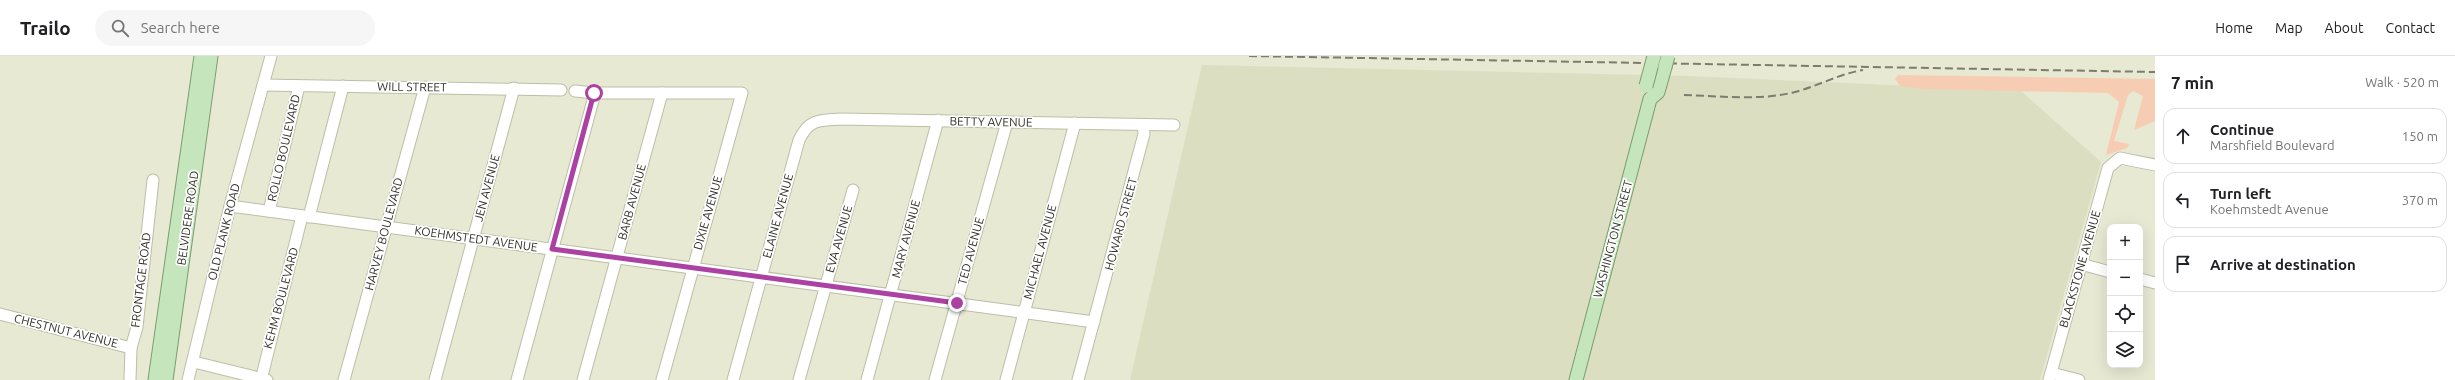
<!DOCTYPE html>
<html lang="en">
<head>
<meta charset="utf-8">
<style>
  body { margin:0; font-family:Ubuntu,sans-serif; background:#f6f6f6; color:#202124 }
  .controls { position:absolute; right:12px; bottom:12px; display:grid; overflow:hidden; border-radius:8px; box-shadow:0 4px 16px #0002 }
  .controls button { width:36px; height:36px; display:grid; place-items:center; padding:0; border:0; border-bottom:1px solid #e0e0e0; background:#fff; color:#202124; font:20px sans-serif }
  .stop { position:absolute; width:12px; height:12px; margin:-9px; border:3px solid #ab42a3; border-radius:50%; background:#fff }
  .stop.end { background:#ab42a3; border-color:#fff; box-shadow:0 1px 4px #0008 }
  .list { margin:0; padding:0; list-style:none }
  h2 { display:flex; justify-content:space-between; align-items:center; height:52px; margin:0; padding:0 16px; font-size:17px }
  h2 small { font-size:13px; font-weight:400; color:#757577 }
  .list li { display:grid; grid-template-columns:26px 1fr auto; gap:12px; align-items:center; box-sizing:border-box; height:56px; margin:0 8px 8px; padding:0 8px; border:1px solid #e0e0e0; border-radius:12px }
  .list b { display:block; font-size:15px; white-space:nowrap }
  .list p { margin:0; font-size:13px; white-space:nowrap; color:#757577 }
  .list em { font-size:13px; font-style:normal; color:#757577 }
  .icon { flex:none; width:22px; height:22px; fill:none; stroke:currentColor; stroke-width:2; stroke-linecap:round; stroke-linejoin:round }
  .map { position:relative; flex:none; width:2155px; height:324px; overflow:hidden }
  header { display:flex; align-items:center; gap:24px; box-sizing:border-box; height:56px; padding:0 20px; background:#fff; border-bottom:1px solid #e0e0e0 }
  header strong { font-size:19px }
  nav { display:flex; gap:22px; margin-inline-start:auto; font-size:14px }
  .search { width:280px; height:36px; background:#f6f6f6; display:flex; align-items:center; gap:10px; box-sizing:border-box; padding:0 14px; border-radius:22px; color:#757577; font-size:15px }
  main { display:flex }
  aside { flex:1; background:#fff }
  .map>svg:first-child { display:block }
  .built { fill:#dcdec1 }
  .green { fill:#f6cdb2 }
  .lines { fill:none; stroke-linecap:round; stroke-linejoin:round }
  .minor-casing { stroke:#bcbea8; stroke-width:13 }
  .major-casing { stroke:#7a9d6e; stroke-width:15 }
  .minor { stroke:#fff; stroke-width:11 }
  .major { stroke:#c5e6bd; stroke-width:13 }
  .rail { stroke:#7c7d6f; stroke-width:2; stroke-dasharray:8 4; stroke-linecap:butt }
  .major-bridge-casing { stroke:#7a9d6e; stroke-width:15; stroke-linecap:butt }
  .major-bridge { stroke:#c5e6bd; stroke-width:13 }
  .route { stroke:#ab42a3; stroke-width:5 }
  .labels { text-anchor:middle; stroke-width:3.5; stroke-linejoin:round; paint-order:stroke }
  .street-label { font-size:12px; fill:#34342c; stroke:#fff }
</style>
</head>
<body>
<header>
<strong>Trailo</strong>
<div class="search"><svg class="icon" aria-label="search" viewBox="0 0 24 24"><circle cx="10" cy="10" r="6"/><path d="M15 15l6 6"/></svg>Search here</div>
<nav><a>Home</a><a>Map</a><a>About</a><a>Contact</a></nav>
</header>
<main>
<div class="map">
<svg width="2155" height="324" viewBox="0 0 2155 324">
  <rect width="100%" height="100%" fill="#e7e9d3"/>
  <polygon class="built" points="1202,9 1689,20 2021,35 2101,106 2040,324 1130,324"/>
  <polygon class="green" points="1898,19 2155,23 2155,65 2134,74 2143,40 2133,35 2128,39 2114,85 2129,88 2127,92 2106,99 2119,46 2108,37 1922,33 1900,30 1895,23"/>
  <g class="lines">
    <defs>
      <g id="minor">
        <polyline points="263,29 561,34"/>
        <polyline points="575,35 595,37 742,37 662,324"/>
        <polyline points="230,150 1094,266"/>
        <polyline points="269,155 299,30"/>
        <polyline points="309,161 343,30"/>
        <polyline points="2081,208 2110,216"/>
        <polyline points="2140,223 2155,227"/>
        <polyline points="0,258 131,292"/>
        <polyline points="194,306 267,324"/>
        <polyline points="2051,317 2079,324"/>
        <polyline points="130,324 131,292 137,271 153,124"/>
        <polyline points="188,324 230,150 271,0"/>
        <polyline points="261,324 302,160"/>
        <polyline points="344,324 425,31"/>
        <polyline points="435,324 514,32"/>
        <polyline points="517,324 595,37"/>
        <polyline points="583,324 662,37"/>
        <path d="M733,324L799,84C809,63 820,64 841,63L1174,69"/>
        <polyline points="799,324 853,134"/>
        <polyline points="867,324 938,64"/>
        <polyline points="935,324 1007,66"/>
        <polyline points="1006,324 1075,67"/>
        <polyline points="1078,324 1144,78 1143,69"/>
        <polyline points="2049,324 2108,112 2120,102 2155,109"/>
      </g>
      <g id="major">
        <polyline points="155,324 201,0"/>
        <polyline points="166,324 211,0"/>
        <polyline points="1576,324 1650,43 1658,36 1665,11"/>
      </g>
    </defs>
    <use href="#minor" class="minor-casing"/>
    <use href="#major" class="major-casing"/>
    <use href="#minor" class="minor"/>
    <use href="#major" class="major"/>
    <g class="rail">
      <polyline points="1249,0 2155,16"/>
      <path d="M1684,39C1721,40 1759,45 1795,36C1818,30 1839,18 1863,14"/>
    </g>
    <defs>
      <g id="major-bridge">
        <polyline points="1665,11 1668,0"/>
        <polyline points="1646,30 1654,0"/>
      </g>
    </defs>
    <use href="#major-bridge" class="major-bridge-casing"/>
    <use href="#major-bridge" class="major-bridge"/>
  </g>
  <g class="lines">
    <polyline class="route" points="594,37 552,193 957,247"/>
  </g>
  <g class="labels">
    <g class="street-label">
      <text transform="translate(412 31) rotate(1)" y="4">WILL STREET</text>
      <text transform="translate(991 66) rotate(1)" y="4">BETTY AVENUE</text>
      <text transform="translate(284 92) rotate(-77)" y="4">ROLLO BOULEVARD</text>
      <text transform="translate(487 132) rotate(-75)" y="4">JEN AVENUE</text>
      <text transform="translate(632 146) rotate(-75)" y="4">BARB AVENUE</text>
      <text transform="translate(708 157) rotate(-74)" y="4">DIXIE AVENUE</text>
      <text transform="translate(778 160) rotate(-75)" y="4">ELAINE AVENUE</text>
      <text transform="translate(188 162) rotate(-82)" y="4">BELVIDERE ROAD</text>
      <text transform="translate(1121 168) rotate(-75)" y="4">HOWARD STREET</text>
      <text transform="translate(224 176) rotate(-76)" y="4">OLD PLANK ROAD</text>
      <text transform="translate(384 178) rotate(-75)" y="4">HARVEY BOULEVARD</text>
      <text transform="translate(476 183) rotate(8)" y="4">KOEHMSTEDT AVENUE</text>
      <text transform="translate(839 183) rotate(-74)" y="4">EVA AVENUE</text>
      <text transform="translate(906 183) rotate(-75)" y="4">MARY AVENUE</text>
      <text transform="translate(1613 183) rotate(-75)" y="4">WASHINGTON STREET</text>
      <text transform="translate(971 195) rotate(-75)" y="4">TED AVENUE</text>
      <text transform="translate(1040 196) rotate(-75)" y="4">MICHAEL AVENUE</text>
      <text transform="translate(2080 213) rotate(-74)" y="4">BLACKSTONE AVENUE</text>
      <text transform="translate(141 224) rotate(-83)" y="4">FRONTAGE ROAD</text>
      <text transform="translate(281 242) rotate(-75)" y="4">KEHM BOULEVARD</text>
      <text transform="translate(66 275) rotate(14)" y="4">CHESTNUT AVENUE</text>
    </g>
  </g>
</svg>
<div class="controls">
<button>+</button>
<button>−</button>
<button><svg class="icon" aria-label="locate" viewBox="0 0 24 24"><circle cx="12" cy="12" r="6"/><path d="M12 2v4M12 18v4M2 12h4M18 12h4"/></svg></button>
<button><svg class="icon" aria-label="layers" viewBox="0 0 24 24"><path d="M12 4l9 5-9 5-9-5zM3 14l9 5 9-5"/></svg></button>
</div>
<div class="stop" style="left:594px;top:37px"></div>
<div class="stop end" style="left:957px;top:247px"></div>
</div>
<aside>
<h2>7 min<small>Walk · 520 m</small></h2>
<ul class="list">
<li><svg class="icon" aria-label="ahead" viewBox="0 0 24 24"><path d="M12 20V5M6 11l6-6 6 6"/></svg><div><b>Continue</b><p>Marshfield Boulevard</p></div><em>150 m</em></li>
<li><svg class="icon" aria-label="left" viewBox="0 0 24 24"><path d="M17 20v-9H6M10 6l-5 5 5 5"/></svg><div><b>Turn left</b><p>Koehmstedt Avenue</p></div><em>370 m</em></li>
<li><svg class="icon" aria-label="arrive" viewBox="0 0 24 24"><path d="M6 21V4h12l-3 4 3 4H6"/></svg><div><b>Arrive at destination</b></div></li>
</ul>
</aside>
</main>
</body>
</html>
